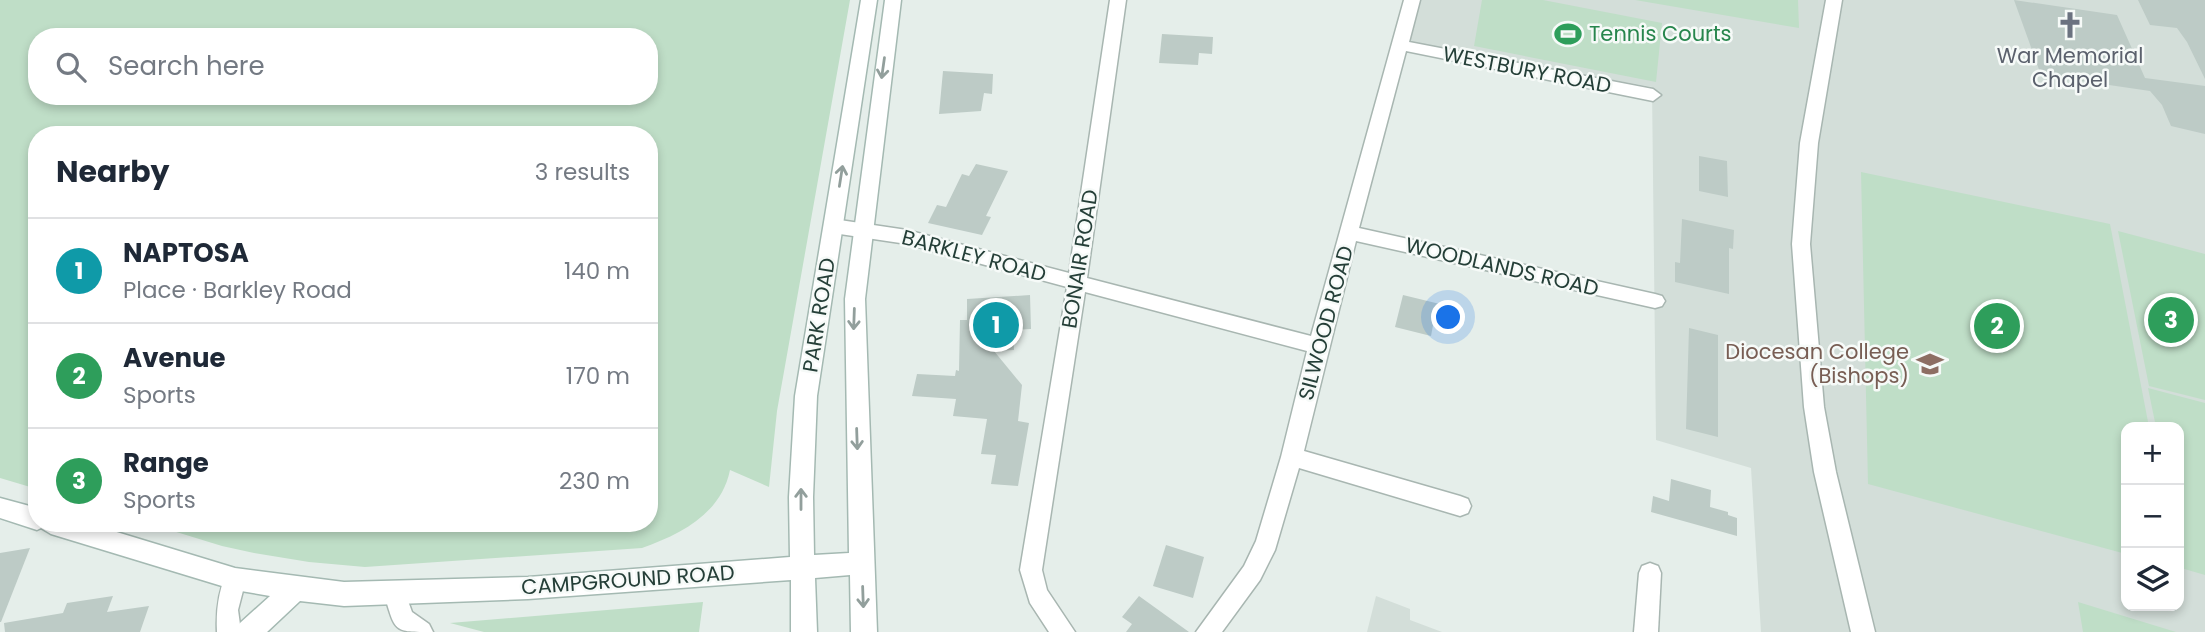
<!DOCTYPE html>
<html lang="en">
<head>
<meta charset="utf-8">
<style>
  body { margin:0; font-family:Poppins,sans-serif; background:#f2f2f3; color:#1f2937 }
  .controls { position:absolute; right:21px; bottom:21px; display:grid; overflow:hidden; border-radius:14px; box-shadow:0 4px 10px #0003 }
  .controls button { width:63px; height:63px; display:grid; place-items:center; padding:0; border:0; border-bottom:2px solid #e0e1e3; background:#fff; color:#1f2937; font:35px sans-serif }
  .you { position:absolute; left:1449px; top:318px; width:24px; height:24px; margin:-18px; border:5px solid #fff; border-radius:50%; background:#1a73e8; box-shadow:0 0 0 10px #1a73e833 }
  .badge { display:grid; place-items:center; width:46px; height:46px; border-radius:50%; background:#b45309; color:#fff; font-size:23px; font-weight:700 }
  .pin { position:absolute; translate:-50% -50%; border:4px solid #fff; box-shadow:0 2px 7px #0006 }
  .list { margin:0; padding:0; list-style:none }
  h2 { display:flex; justify-content:space-between; align-items:center; height:91px; margin:0; padding:0 28px; font-size:30px }
  h2 small { font-size:23px; font-weight:400; color:#747a83 }
  .list li { display:grid; grid-template-columns:46px 1fr auto; gap:21px; align-items:center; box-sizing:border-box; height:105px; padding:0 28px; border-top:2px solid #e0e1e3 }
  .list b { display:block; font-size:26px; white-space:nowrap }
  .list p { margin:0; font-size:23px; white-space:nowrap; color:#747a83 }
  .list em { font-size:23px; font-style:normal; color:#747a83 }
  .icon { flex:none; width:38px; height:38px; fill:none; stroke:currentColor; stroke-width:2; stroke-linecap:round; stroke-linejoin:round }
  .map { position:relative; flex:none; width:2205px; height:632px; overflow:hidden }
  .search { position:absolute; background:#fff; box-shadow:0 4px 10px #0003; left:28px; top:28px; width:630px; height:77px; display:flex; align-items:center; gap:18px; box-sizing:border-box; padding:0 24px; border-radius:28px; color:#747a83; font-size:26px }
  .panel { position:absolute; background:#fff; box-shadow:0 4px 10px #0003; left:28px; top:126px; width:630px; height:406px; border-radius:28px }
  .map>svg:first-child { display:block }
  .built { fill:#d3ded9; fill-rule:evenodd }
  .green { fill:#bfdec7; fill-rule:evenodd }
  .building { fill:#bdcbc6 }
  .lines { fill:none; stroke-linecap:round; stroke-linejoin:round }
  .street-casing { stroke:#a8b6b1; stroke-width:3 }
  .secondary-casing { stroke:#a4b9b2; stroke-width:3 }
  .street { fill:#fff; fill-rule:evenodd }
  .secondary { fill:#fff; fill-rule:evenodd }
  .oneway { stroke:#929f9c }
  .labels { text-anchor:middle; stroke-width:5; stroke-linejoin:round; paint-order:stroke }
  .leisure-label { font-size:21px; fill:#27864d; stroke:#f6faf8; text-anchor:start }
  .worship-label { font-size:21px; fill:#5b616d; stroke:#f6faf8 }
  .street-label { font-size:21px; fill:#253f38; stroke:#f6faf8 }
  .education-label { font-size:21px; fill:#785e54; stroke:#f6faf8; text-anchor:end }
</style>
</head>
<body>
<div class="map">
<svg width="2205" height="632" viewBox="0 0 2205 632">
  <rect width="100%" height="100%" fill="#e5eeea"/>
  <g class="built">
    <path d="M1419,0H2205V632H1761L1751,468L1656,440L1652,87L1408,42ZM2126,427H2179V606H2126Z"/>
    <polygon points="1376,596 1410,609 1410,620 1442,632 1367,632"/>
  </g>
  <g class="green">
    <path d="M0,0H850L777,411L769,487L730,470C721,514 681,534 642,548L365,567L309,562L254,553L222,546L147,523H649V135H37V489L0,478ZM37,37H649V96H37Z"/>
    <polygon points="1482,0 1543,0 1662,23 1656,82 1474,46"/>
    <polygon points="1635,0 1798,0 1799,28"/>
    <polygon points="1861,172 2110,224 2149,427 2126,427 2126,554 1868,484"/>
    <polygon points="2118,231 2205,254 2205,400 2149,386"/>
    <polygon points="2148,388 2205,403 2205,575 2181,568 2179,427 2156,427"/>
    <polygon points="703,602 699,632 484,632 450,623"/>
    <polygon points="2078,602 2176,632 2083,632"/>
  </g>
  <g class="building">
    <polygon points="2014,0 2117,15 2145,78 2205,86 2205,134 2171,126 2162,105 2150,91 2041,75"/>
    <polygon points="2138,0 2205,0 2205,79 2187,42 2177,28 2150,25"/>
    <polygon points="1162,34 1213,37 1212,54 1199,53 1198,65 1159,63"/>
    <polygon points="943,71 993,74 992,94 984,93 981,111 939,114"/>
    <polygon points="1699,156 1727,161 1728,197 1699,191"/>
    <polygon points="976,164 1008,171 986,216 991,217 982,235 928,223 937,205 946,207 962,174 969,176"/>
    <polygon points="1682,219 1734,230 1733,249 1729,248 1729,294 1675,282 1675,262 1680,263"/>
    <polygon points="1030,295 1031,329 1013,330 1014,350 994,351 1022,385 1018,421 1029,423 1018,486 991,484 996,455 981,454 987,419 953,416 956,399 912,396 917,374 955,376 956,370 959,371 960,320 967,320 967,299"/>
    <polygon points="1403,295 1448,306 1444,322 1434,320 1431,336 1395,327"/>
    <polygon points="1689,328 1718,335 1718,437 1686,429"/>
    <polygon points="1671,479 1711,490 1710,507 1728,512 1728,515 1737,518 1737,536 1651,512 1653,496 1669,501"/>
    <polygon points="1166,545 1204,557 1193,598 1153,586"/>
    <polygon points="30,548 1,622 0,622 0,553"/>
    <polygon points="113,596 107,612 149,606 140,632 5,632 4,623 63,613 67,603"/>
    <polygon points="1139,596 1189,632 1126,632 1132,624 1122,617"/>
  </g>
  <g class="lines">
    <defs>
      <g id="street">
        <polygon points="1110,0 1126,0 1087,278 1311,336 1404,0 1420,0 1409,42 1653,89 1661,95 1653,101 1406,51 1359,228 1655,294 1662,296 1665,301 1662,306 1655,308 1356,241 1304,451 1460,496 1468,499 1471,506 1468,513 1460,516 1299,468 1275,550 1260,580 1222,632 1196,632 1244,566 1256,541 1281,457 1307,351 1085,292 1042,570 1047,590 1075,632 1049,632 1030,603 1020,570 1067,287 907,244 833,233 827,231 824,226 827,221 833,219 907,230 1069,273"/>
        <polygon points="1826,0 1842,0 1818,143 1810,244 1824,407 1836,472 1875,632 1851,632 1814,472 1804,407 1792,244 1800,143"/>
        <polygon points="1650,563 1658,566 1661,573 1658,632 1634,632 1639,573 1642,566"/>
        <path d="M235,569L243,572L246,579L238,610L241,632H217C216,611 218,592 227,572Z"/>
        <path d="M395,583L403,587L412,612L429,624L433,632C392,632 396,632 384,594L387,587Z"/>
      </g>
      <polygon id="secondary" points="861,0 877,0 817,396 813,497 814,555 849,553 845,299 885,0 901,0 865,299 877,632 851,632 850,575 815,578 817,632 791,632 791,580 528,599 344,606 300,601 267,632 236,632 240,623 270,596 235,590 51,534 41,528 37,530 0,518 0,498 37,508 37,523 87,523 235,568 344,582 528,577 790,557 789,497 795,396"/>
    </defs>
    <use href="#street" class="street-casing"/>
    <use href="#secondary" class="secondary-casing"/>
    <use href="#street" class="street"/>
    <use href="#secondary" class="secondary"/>
  </g>
  <defs><path id="oneway-shaft" d="M-6 0H5M1.5-3L5.5 0L1.5 3" fill="none" stroke-width="1.6" stroke-linecap="round" stroke-linejoin="round" transform="scale(1.75)"/></defs>
  <g class="oneway">
    <use href="#oneway-shaft" transform="translate(883 68) rotate(98)"/>
    <use href="#oneway-shaft" transform="translate(841 176) rotate(-81)"/>
    <use href="#oneway-shaft" transform="translate(854 319) rotate(92)"/>
    <use href="#oneway-shaft" transform="translate(857 439) rotate(88)"/>
    <use href="#oneway-shaft" transform="translate(801 499) rotate(-90)"/>
    <use href="#oneway-shaft" transform="translate(863 597) rotate(88)"/>
  </g>
  <defs>
    <symbol id="church-bare" viewBox="-9 -9 18 18"><path d="M-1.2-6h2.4v3.5h3.3v2.4h-3.3V6h-2.4V-.1h-3.3v-2.4h3.3Z" fill="#6b7280" stroke="#f6faf8" stroke-width="2.5" paint-order="stroke"/></symbol>
    <symbol id="stadium-bare" viewBox="-9 -9 18 18"><path d="M0-5a6.5 5 0 1 0 0 10a6.5 5 0 1 0 0-10ZM-3.5-1.8h7v3.6h-7Z" fill="#2e9e5b" stroke="#f6faf8" stroke-width="2.5" paint-order="stroke"/></symbol>
    <symbol id="school-bare" viewBox="-9 -9 18 18"><path d="M0-5L7-2L0 1L-7-2ZM-4 1L0 2.5L4 1V4Q0 6-4 4Z" fill="#8d6e63" stroke="#f6faf8" stroke-width="2.5" paint-order="stroke"/></symbol>
  </defs>
  <g fill-rule="evenodd">
    <use href="#church-bare" x="2051" y="6" width="38" height="38"/>
    <use href="#stadium-bare" x="1549" y="15" width="38" height="38"/>
    <use href="#school-bare" x="1911" y="345" width="38" height="38"/>
  </g>
  <g class="labels">
    <g class="leisure-label">
      <text x="1589" y="41">Tennis Courts</text>
    </g>
    <g class="worship-label">
      <text x="2070" y="63">War Memorial<tspan x="2070" dy="24">Chapel</tspan></text>
    </g>
    <g class="street-label">
      <text transform="translate(1527 70) rotate(11)" y="7">WESTBURY ROAD</text>
      <text transform="translate(974 256) rotate(15)" y="7">BARKLEY ROAD</text>
      <text transform="translate(1080 259) rotate(-81)" y="7">BONAIR ROAD</text>
      <text transform="translate(1502 267) rotate(13)" y="7">WOODLANDS ROAD</text>
      <text transform="translate(819 315) rotate(-81)" y="7">PARK ROAD</text>
      <text transform="translate(1326 323) rotate(-75)" y="7">SILWOOD ROAD</text>
      <text transform="translate(628 580) rotate(-4)" y="7">CAMPGROUND ROAD</text>
    </g>
    <g class="education-label">
      <text x="1909" y="359">Diocesan College<tspan x="1909" dy="24">(Bishops)</tspan></text>
    </g>
  </g>
</svg>
<div class="controls">
<button>+</button>
<button>−</button>
<button><svg class="icon" aria-label="layers" viewBox="0 0 24 24"><path d="M12 4l9 5-9 5-9-5zM3 14l9 5 9-5"/></svg></button>
</div>
<div class="you"></div>
<div class="pin badge" style="left:996px;top:325px;background:#0f9aa8">1</div>
<div class="pin badge" style="left:1997px;top:326px;background:#2e9e5b">2</div>
<div class="pin badge" style="left:2171px;top:320px;background:#2e9e5b">3</div>
<div class="search"><svg class="icon" aria-label="search" viewBox="0 0 24 24"><circle cx="10" cy="10" r="6"/><path d="M15 15l6 6"/></svg>Search here</div>
<section class="panel">
<h2>Nearby<small>3 results</small></h2>
<ul class="list">
<li><span class="badge" style="background:#0f9aa8">1</span><div><b>NAPTOSA</b><p>Place · Barkley Road</p></div><em>140 m</em></li>
<li><span class="badge" style="background:#2e9e5b">2</span><div><b>Avenue</b><p>Sports</p></div><em>170 m</em></li>
<li><span class="badge" style="background:#2e9e5b">3</span><div><b>Range</b><p>Sports</p></div><em>230 m</em></li>
</ul>
</section>
</div>
</body>
</html>
